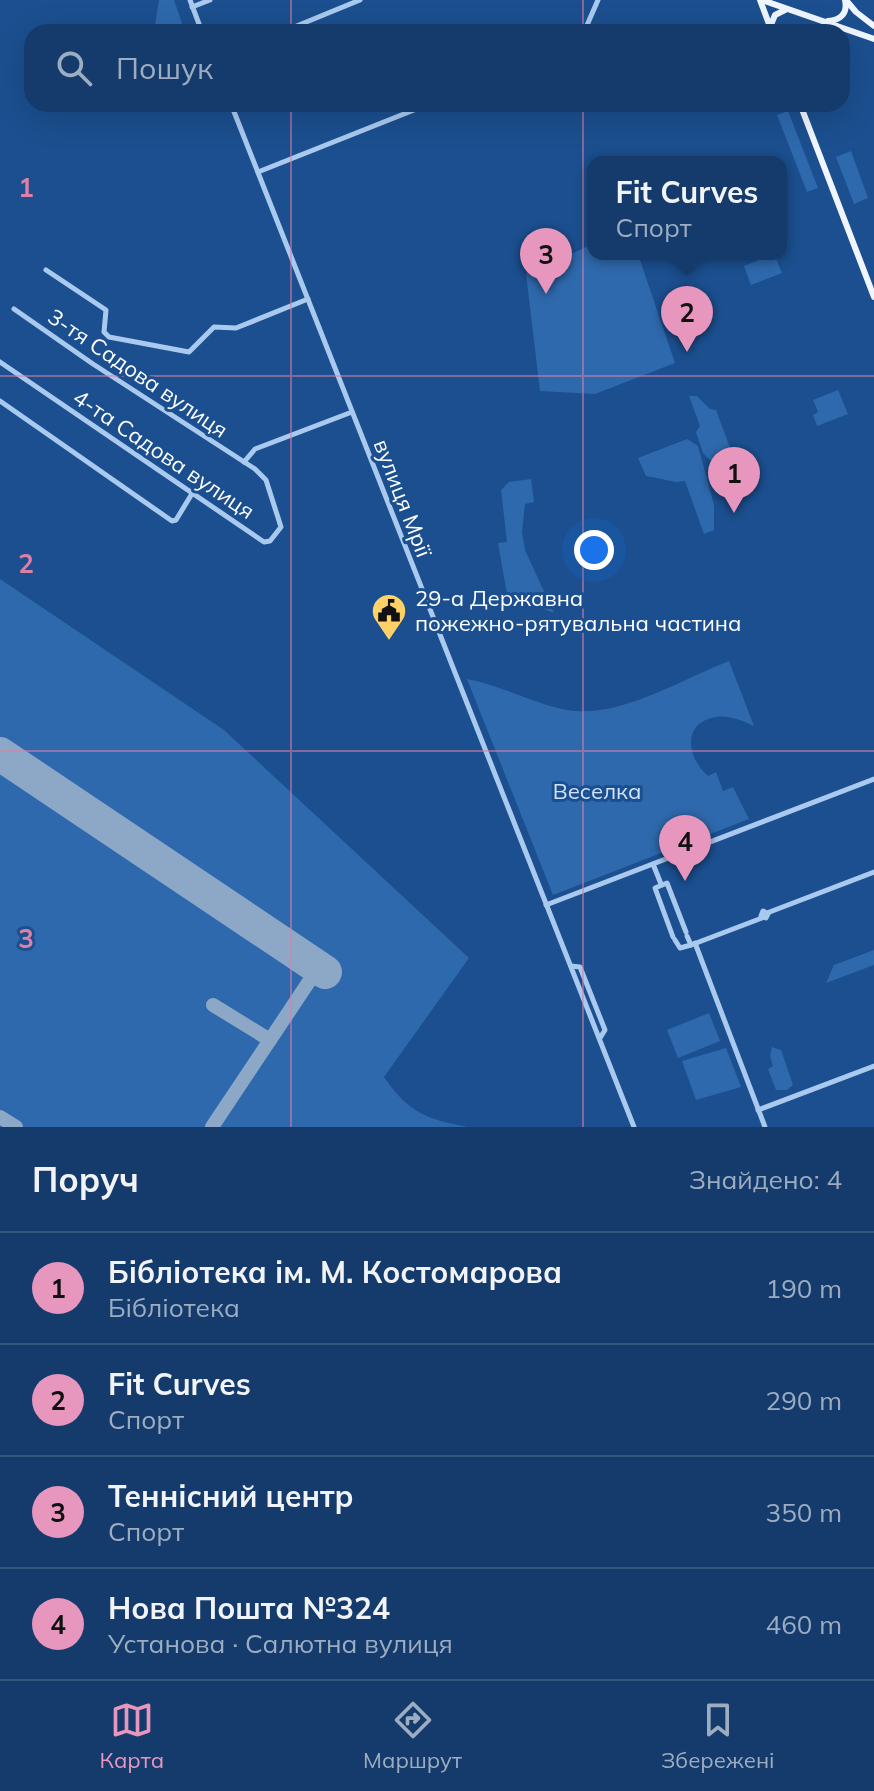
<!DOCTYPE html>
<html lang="uk">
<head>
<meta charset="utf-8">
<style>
  body { margin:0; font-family:Mulish,sans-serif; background:#1d4271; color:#f1f3f6 }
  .you { position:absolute; left:594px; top:550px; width:28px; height:28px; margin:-20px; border:6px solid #fff; border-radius:50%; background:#1a73e8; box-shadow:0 0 0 12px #1a73e833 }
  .badge { display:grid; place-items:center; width:52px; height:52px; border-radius:50%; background:#e797bd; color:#111; font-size:26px; font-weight:700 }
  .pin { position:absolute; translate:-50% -66px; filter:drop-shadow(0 2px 4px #0008) }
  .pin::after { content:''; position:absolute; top:42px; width:28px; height:24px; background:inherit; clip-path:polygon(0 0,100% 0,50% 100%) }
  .popup { position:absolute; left:587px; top:156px; width:200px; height:104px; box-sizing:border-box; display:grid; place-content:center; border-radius:16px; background:#143b6b; filter:drop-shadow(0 2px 6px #0005); font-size:26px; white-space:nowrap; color:#9dadc1 }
  .popup b { font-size:30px; color:#f1f3f6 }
  .popup::after { content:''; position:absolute; left:50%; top:100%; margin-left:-16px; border:16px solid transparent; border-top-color:#143b6b }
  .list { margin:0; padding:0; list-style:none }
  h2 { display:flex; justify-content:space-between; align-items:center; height:104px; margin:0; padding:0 32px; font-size:34px }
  h2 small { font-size:26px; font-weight:400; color:#9dadc1 }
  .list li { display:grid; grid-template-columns:52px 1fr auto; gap:24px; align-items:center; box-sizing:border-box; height:112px; padding:0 32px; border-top:2px solid #33557e }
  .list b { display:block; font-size:30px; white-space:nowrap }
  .list p { margin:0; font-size:26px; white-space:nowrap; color:#9dadc1 }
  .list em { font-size:26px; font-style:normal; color:#9dadc1 }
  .icon { flex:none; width:44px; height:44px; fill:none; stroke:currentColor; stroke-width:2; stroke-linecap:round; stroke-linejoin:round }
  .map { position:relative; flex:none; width:874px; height:1127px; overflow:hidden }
  .search { position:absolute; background:#143b6b; box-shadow:0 8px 32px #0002; left:24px; right:24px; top:24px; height:88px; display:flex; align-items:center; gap:20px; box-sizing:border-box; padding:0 28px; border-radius:24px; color:#9dadc1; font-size:30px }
  .sheet { height:552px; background:#143b6b }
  nav { display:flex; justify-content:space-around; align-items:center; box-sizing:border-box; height:112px; border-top:2px solid #33557e; background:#143b6b; font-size:22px; color:#9dadc1 }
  nav a { display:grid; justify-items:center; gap:4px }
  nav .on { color:#e797bd }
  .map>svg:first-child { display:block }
  .green { fill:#2e69ad }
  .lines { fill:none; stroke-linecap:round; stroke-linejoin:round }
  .taxiway { stroke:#8da7c7; stroke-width:14 }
  .runway { stroke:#8da7c7; stroke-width:34 }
  .minor { stroke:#a9c9ee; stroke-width:5 }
  .major { stroke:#f0f6ff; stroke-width:6 }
  .grid { fill:none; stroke:#dd80a5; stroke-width:2; stroke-opacity:0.55 }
  .labels { text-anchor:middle; stroke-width:6; stroke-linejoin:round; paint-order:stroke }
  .street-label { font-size:22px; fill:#fff; stroke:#1b4f8f }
  .poi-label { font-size:22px; fill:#fff; stroke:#1b4f8f; text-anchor:start }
  .park-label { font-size:22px; fill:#cfe3fa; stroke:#1b4f8f }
  .grid-label { font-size:26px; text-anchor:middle; font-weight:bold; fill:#dd80a5; stroke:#1b4f8f; stroke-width:6; stroke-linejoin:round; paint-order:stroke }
</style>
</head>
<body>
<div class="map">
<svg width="874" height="1127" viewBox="0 0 874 1127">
  <rect width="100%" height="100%" fill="#1b4f8f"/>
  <g class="green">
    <polygon points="159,0 174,0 185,32 154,32"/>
    <polygon points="788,111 818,188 807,192 777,115"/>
    <polygon points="851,151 868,198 854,204 836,157"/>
    <polygon points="593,244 593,254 638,254 675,363 595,394 540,391 526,274"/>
    <polygon points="774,254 782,273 751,285 744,266"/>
    <polygon points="838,390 848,414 817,426 813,415 818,412 813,400"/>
    <polygon points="689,396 697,396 710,409 716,410 746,491 742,492 703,453 696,432 700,426"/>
    <polygon points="687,439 698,446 714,505 714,530 704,534 685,481 676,482 646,476 638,458"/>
    <polygon points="531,479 534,502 525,504 522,532 525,550 554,613 507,594 498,543 507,542 501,490 509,482"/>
    <path d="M0,579L224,730L469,958L384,1077C409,1113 426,1119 468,1127H0Z"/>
    <path d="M729,661L754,726C743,721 728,715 716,717C681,723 687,758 708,776L716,772L723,791L733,787L749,819L553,895L467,679C501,685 533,704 567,710C619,719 680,680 729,661Z"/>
    <polygon points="874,950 874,965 826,983 834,965"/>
    <polygon points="709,1013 720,1041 678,1058 667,1030"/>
    <polygon points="772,1047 781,1050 793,1085 787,1090 776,1090 768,1069 773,1066 770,1056"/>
    <polygon points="726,1048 741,1087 696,1100 682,1061"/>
  </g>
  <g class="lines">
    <g class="taxiway">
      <polyline points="213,1005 270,1040"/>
      <polyline points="0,1117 16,1127"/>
      <polyline points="212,1127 312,977 312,968 305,959"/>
    </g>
    <polyline class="runway" points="0,754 325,972"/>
    <g class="minor">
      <polyline points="190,0 202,32"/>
      <polyline points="192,7 210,0"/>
      <polyline points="282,32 360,0"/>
      <polyline points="584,32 598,0"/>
      <polyline points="231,104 634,1127"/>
      <polyline points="258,172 429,104"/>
      <polyline points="46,270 106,310 104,332 109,337 189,352 214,327 236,328 308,299"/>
      <polyline points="0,362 264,542 270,541 281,527 266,480 255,469 93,364 14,309"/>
      <polyline points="0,401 172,521 176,520 193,492"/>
      <polyline points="244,462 255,449 352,412"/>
      <polyline points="653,864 661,884"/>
      <polyline points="546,905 874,779"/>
      <polygon points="763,911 768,914 766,918 761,916"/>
      <polyline points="767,913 874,872"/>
      <polyline points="673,937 655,888 667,883 686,932"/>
      <polyline points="675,940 680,948 691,945 687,936"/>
      <polyline points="695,943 765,1127"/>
      <polyline points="691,945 762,918"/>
      <polyline points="571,966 580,967 605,1030 600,1038"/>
      <polyline points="758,1110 874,1066"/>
    </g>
    <g class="major">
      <polyline points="760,0 772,32"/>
      <polyline points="762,0 874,39"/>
      <polyline points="846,0 856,12 874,26"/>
      <path d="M828,21C841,20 848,13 845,0"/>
      <polyline points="770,27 775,15 785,10"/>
      <polyline points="800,104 874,297"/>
    </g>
  </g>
  <path class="grid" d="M291,0V32M583,0V32M291,104V1127M583,104V1127M0,376H874M0,751H874"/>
  <defs>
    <symbol id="civic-pin" viewBox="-11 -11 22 30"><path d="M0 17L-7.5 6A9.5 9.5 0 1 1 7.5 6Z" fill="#ffd166" stroke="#1b4f8f"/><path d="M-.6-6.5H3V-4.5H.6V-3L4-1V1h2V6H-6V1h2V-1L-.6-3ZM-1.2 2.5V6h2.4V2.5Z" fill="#111"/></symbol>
  </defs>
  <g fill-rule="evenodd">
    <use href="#civic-pin" x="369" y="591" width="40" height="54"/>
  </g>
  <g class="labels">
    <g class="street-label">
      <text transform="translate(138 373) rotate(34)" y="8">3-тя Садова вулиця</text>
      <text transform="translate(164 454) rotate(34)" y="8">4-та Садова вулиця</text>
      <text transform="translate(403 498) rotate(69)" y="8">вулиця Мрії</text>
    </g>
    <g class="poi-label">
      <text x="415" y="606">29-а Державна<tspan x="415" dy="25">пожежно-рятувальна частина</tspan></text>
    </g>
    <g class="park-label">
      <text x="597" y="799">Веселка</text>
    </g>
  </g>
  <g class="grid-label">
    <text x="26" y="197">1</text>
    <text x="26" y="573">2</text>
    <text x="26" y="948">3</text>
  </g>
</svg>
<div class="you"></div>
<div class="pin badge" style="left:734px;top:513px">1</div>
<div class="pin badge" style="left:687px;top:352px">2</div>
<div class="popup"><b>Fit Curves</b>Спорт</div>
<div class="pin badge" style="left:546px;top:294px">3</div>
<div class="pin badge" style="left:685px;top:881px">4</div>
<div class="search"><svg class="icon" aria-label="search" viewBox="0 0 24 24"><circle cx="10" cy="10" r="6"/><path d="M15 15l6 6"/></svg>Пошук</div>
</div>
<section class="sheet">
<h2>Поруч<small>Знайдено: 4</small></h2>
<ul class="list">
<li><span class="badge">1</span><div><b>Бібліотека ім. М. Костомарова</b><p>Бібліотека</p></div><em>190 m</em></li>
<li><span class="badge">2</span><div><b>Fit Curves</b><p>Спорт</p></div><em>290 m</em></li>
<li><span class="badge">3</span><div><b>Теннісний центр</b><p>Спорт</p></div><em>350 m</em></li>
<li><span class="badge">4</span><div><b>Нова Пошта №324</b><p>Установа · Салютна вулиця</p></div><em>460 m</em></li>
</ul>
</section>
<nav>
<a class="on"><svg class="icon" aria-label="map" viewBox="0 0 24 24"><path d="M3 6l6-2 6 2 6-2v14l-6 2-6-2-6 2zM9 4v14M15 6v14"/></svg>Карта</a>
<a><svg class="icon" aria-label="directions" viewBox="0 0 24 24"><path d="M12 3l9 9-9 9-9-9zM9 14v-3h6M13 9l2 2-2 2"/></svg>Маршрут</a>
<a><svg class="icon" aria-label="saved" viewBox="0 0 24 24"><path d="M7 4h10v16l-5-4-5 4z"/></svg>Збережені</a>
</nav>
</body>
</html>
